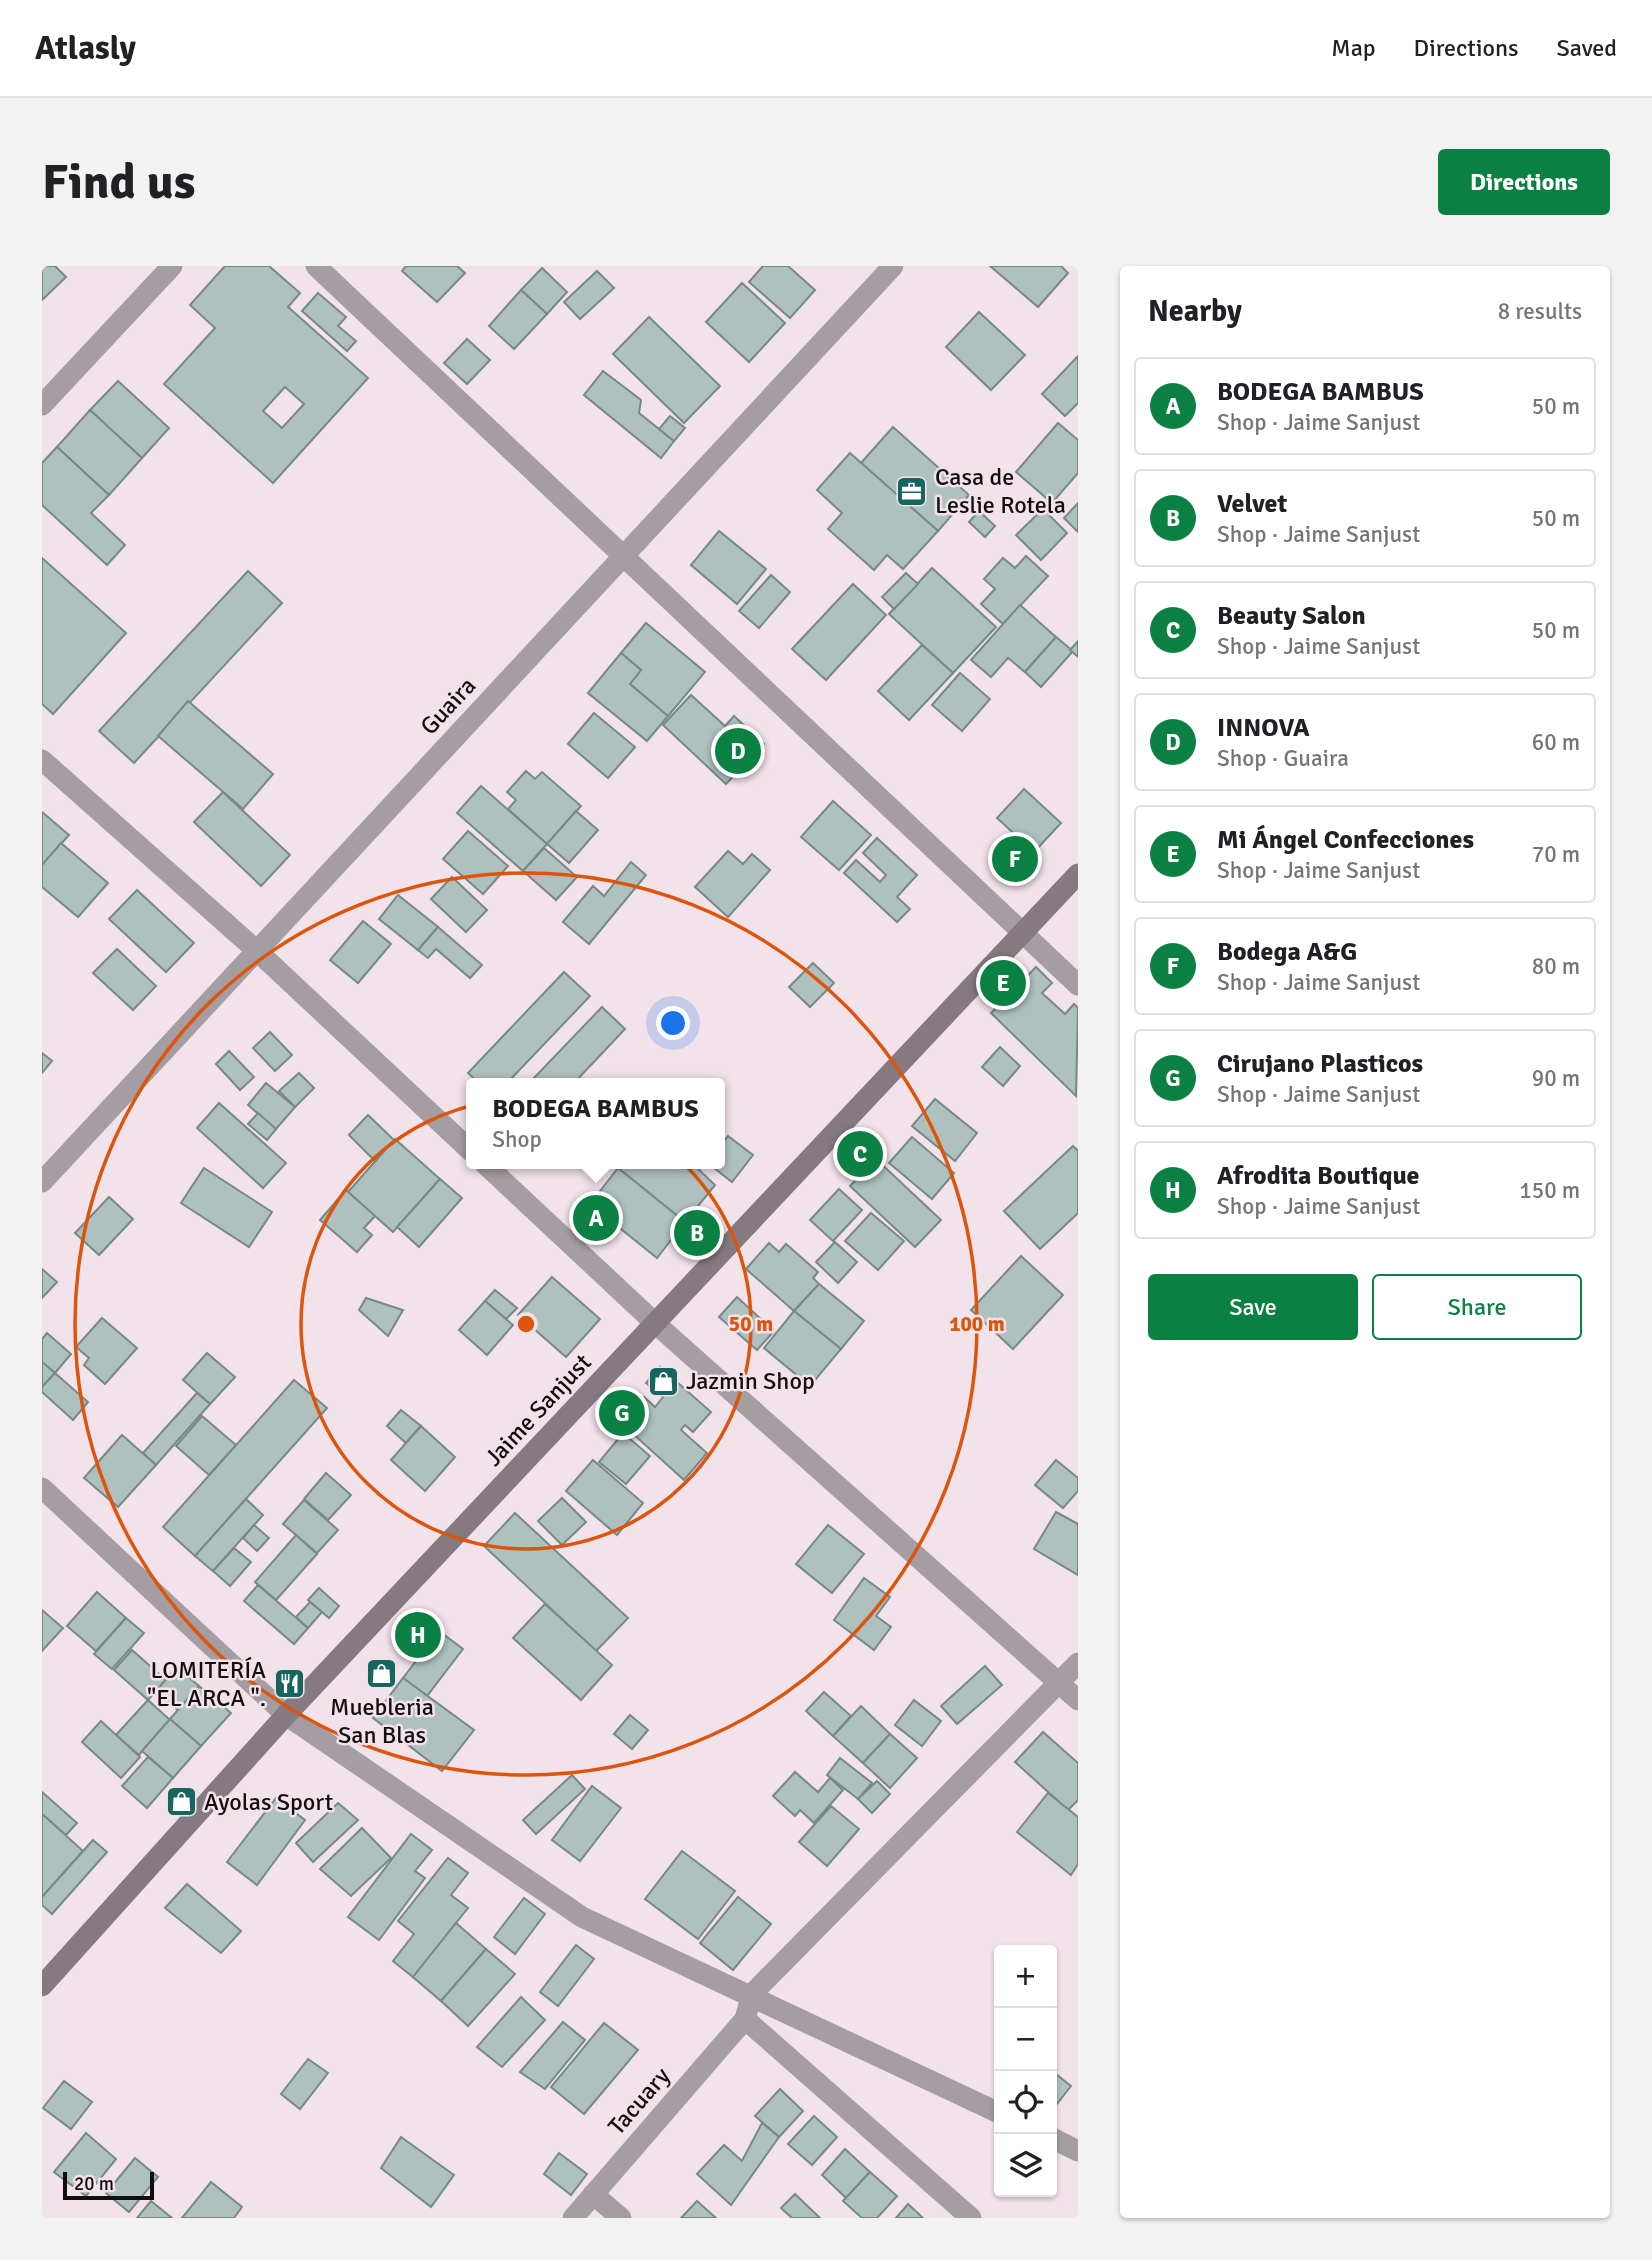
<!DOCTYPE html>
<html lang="en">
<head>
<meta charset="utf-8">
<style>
  body { margin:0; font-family:Signika,sans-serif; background:#f2f2f2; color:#202124 }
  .controls { position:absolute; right:21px; bottom:21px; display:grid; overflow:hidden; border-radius:7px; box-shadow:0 2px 5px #0004 }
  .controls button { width:63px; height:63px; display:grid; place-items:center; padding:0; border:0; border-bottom:2px solid #e0e0e0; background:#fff; color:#202124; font:35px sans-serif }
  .scale { position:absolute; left:21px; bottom:18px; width:91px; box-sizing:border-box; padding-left:7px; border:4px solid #120d0f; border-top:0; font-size:19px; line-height:24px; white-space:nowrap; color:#120d0f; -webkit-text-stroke:5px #f2e2ea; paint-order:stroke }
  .you { position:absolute; left:632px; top:758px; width:24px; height:24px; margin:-18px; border:5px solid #fff; border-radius:50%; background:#1a73e8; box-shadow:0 0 0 10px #1a73e833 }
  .badge { display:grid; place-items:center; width:46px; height:46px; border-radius:50%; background:#0b8043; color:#fff; font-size:23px; font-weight:700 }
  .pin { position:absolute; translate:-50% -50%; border:4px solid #fff; box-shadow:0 2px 7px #0006 }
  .popup { position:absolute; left:424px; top:812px; width:259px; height:91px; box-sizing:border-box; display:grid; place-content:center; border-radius:7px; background:#fff; filter:drop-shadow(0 2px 5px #0005); font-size:23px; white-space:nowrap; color:#757577 }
  .popup b { font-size:26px; color:#202124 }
  .popup::after { content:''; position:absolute; left:50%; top:100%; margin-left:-14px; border:14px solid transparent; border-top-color:#fff }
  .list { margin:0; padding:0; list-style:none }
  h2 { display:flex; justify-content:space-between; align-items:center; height:91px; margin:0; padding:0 28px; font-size:30px }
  h2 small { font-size:23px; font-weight:400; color:#757577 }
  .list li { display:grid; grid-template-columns:46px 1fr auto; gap:21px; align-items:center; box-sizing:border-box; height:98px; margin:0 14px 14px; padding:0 14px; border:2px solid #e0e0e0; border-radius:7px }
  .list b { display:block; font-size:26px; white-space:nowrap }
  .list p { margin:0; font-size:23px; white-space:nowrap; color:#757577 }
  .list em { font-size:23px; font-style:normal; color:#757577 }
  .actions { display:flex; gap:14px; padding:21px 28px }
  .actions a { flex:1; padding:16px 0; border:2px solid #0b8043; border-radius:7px; text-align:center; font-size:24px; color:#0b8043 }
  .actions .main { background:#0b8043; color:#fff }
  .icon { flex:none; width:38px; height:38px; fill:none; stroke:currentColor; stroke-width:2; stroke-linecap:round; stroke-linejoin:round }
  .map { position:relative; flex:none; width:1036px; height:1952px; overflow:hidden; border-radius:7px }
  header { display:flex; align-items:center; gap:42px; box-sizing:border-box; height:98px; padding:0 35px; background:#fff; border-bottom:2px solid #e0e0e0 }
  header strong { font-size:33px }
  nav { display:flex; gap:38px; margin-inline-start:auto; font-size:24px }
  .intro { display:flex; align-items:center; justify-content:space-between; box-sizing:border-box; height:168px; padding:0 42px }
  h1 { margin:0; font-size:49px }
  .button { padding:18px 32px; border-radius:7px; background:#0b8043; color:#fff; font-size:24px; font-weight:700 }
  main { display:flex; gap:42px; padding:0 42px }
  aside { flex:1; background:#fff; border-radius:7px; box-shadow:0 2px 5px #0004 }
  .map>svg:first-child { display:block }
  .building { fill:#aec1bf; stroke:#778987; stroke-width:2; fill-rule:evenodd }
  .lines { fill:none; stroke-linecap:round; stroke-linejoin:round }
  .street { stroke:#a49da1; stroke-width:21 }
  .secondary { stroke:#847a7f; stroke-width:21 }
  .ring { fill:none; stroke:#dd550c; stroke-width:3.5 }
  .labels { text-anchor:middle; stroke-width:5; stroke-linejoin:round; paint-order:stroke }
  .poi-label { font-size:24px; fill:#120d0f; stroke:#f2e2ea; text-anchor:start }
  .street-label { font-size:24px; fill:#120d0f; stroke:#f2e2ea }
  .centre { fill:#dd550c; stroke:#f2e2ea; stroke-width:3.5 }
  .ring-label { font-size:21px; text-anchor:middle; font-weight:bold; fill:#dd550c; stroke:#f2e2ea; stroke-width:5; stroke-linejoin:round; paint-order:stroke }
</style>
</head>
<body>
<header>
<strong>Atlasly</strong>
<nav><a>Map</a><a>Directions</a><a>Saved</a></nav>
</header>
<div class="intro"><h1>Find us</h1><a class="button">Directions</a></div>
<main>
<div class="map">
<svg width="1036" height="1952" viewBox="0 0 1036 1952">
  <rect width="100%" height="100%" fill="#f2e2ea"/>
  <g class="building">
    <polygon points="0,0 13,0 24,11 0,34"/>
    <path d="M183,0H227L258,27L246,41L326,112L231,217L122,118L173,62L148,39ZM243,121L262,138L240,162L221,145Z"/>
    <polygon points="364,0 415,0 423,7 395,36 360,5"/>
    <polygon points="721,0 746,0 773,24 748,52 707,16"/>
    <polygon points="948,0 1019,0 1026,7 996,41"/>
    <polygon points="500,2 525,26 505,48 479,24"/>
    <polygon points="555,5 572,22 538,53 522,36"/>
    <polygon points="700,17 743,57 707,96 664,56"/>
    <polygon points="479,24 505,48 472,83 447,60"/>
    <polygon points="276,27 304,51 296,60 314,75 305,85 260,45"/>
    <polygon points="937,46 983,89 949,124 904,81"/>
    <polygon points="607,51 678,120 642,157 571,88"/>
    <polygon points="425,73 448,94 425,118 402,97"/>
    <polygon points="1036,90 1036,137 1023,150 1000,128"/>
    <polygon points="561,105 599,134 597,147 632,175 619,192 542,129"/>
    <polygon points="76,115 127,162 100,192 48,144"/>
    <polygon points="48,144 100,192 67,229 15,181"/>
    <polygon points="628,150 643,162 632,175 617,163"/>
    <polygon points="1016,157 1036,174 1036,207 1010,237 974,206"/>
    <polygon points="851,161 927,229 896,265 819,197"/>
    <polygon points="15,181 67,229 49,247 83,279 65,299 0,239 0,197"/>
    <polygon points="808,187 896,265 861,303 845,289 832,304 786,263 800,247 775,224"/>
    <polygon points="1036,237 1036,266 1022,252"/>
    <polygon points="1001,243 1025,267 999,294 974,269"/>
    <polygon points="937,245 953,260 943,271 927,256"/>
    <polygon points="677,265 724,303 695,338 649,299"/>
    <polygon points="984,290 1006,310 961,358 939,338 953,323 942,313 961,292 973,302"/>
    <polygon points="0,292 84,367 11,448 0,438"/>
    <polygon points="890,302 954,361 911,407 847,348"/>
    <polygon points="206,305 240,337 92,497 57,465"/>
    <polygon points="864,307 876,318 852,343 840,331"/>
    <polygon points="729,309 748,326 717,362 697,345"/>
    <polygon points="811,318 844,349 784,414 750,383"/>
    <polygon points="978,339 1014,371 983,406 966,392 949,411 929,394"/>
    <polygon points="604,357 663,406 626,450 588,418 599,404 579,387"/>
    <polygon points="1014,371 1031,385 999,421 983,406"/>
    <polygon points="1036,375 1036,391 1028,384"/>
    <polygon points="880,379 911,407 867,454 836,425"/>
    <polygon points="579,387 599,404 588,418 626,450 605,475 546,427"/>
    <polygon points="918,407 948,433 920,465 890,439"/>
    <polygon points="649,429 683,460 692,450 722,478 684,518 621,459"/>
    <polygon points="146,435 231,508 201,543 116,470"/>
    <polygon points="552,447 593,481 566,512 526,478"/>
    <polygon points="484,505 493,513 500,506 539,540 505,578 466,543 474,534 465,526"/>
    <polygon points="439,520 505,578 481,605 415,547"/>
    <polygon points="982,523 1019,557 992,586 955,552"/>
    <polygon points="181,526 248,589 219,620 152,556"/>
    <polygon points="791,535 829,569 797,604 759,571"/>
    <polygon points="534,545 556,564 527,597 505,578"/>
    <polygon points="0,546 27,569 0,599"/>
    <polygon points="426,565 466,600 441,628 401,593"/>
    <polygon points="835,572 875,609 855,631 868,643 855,656 802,607 814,594 838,616 844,609 821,587"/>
    <polygon points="19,577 66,617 36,651 0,621 0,599"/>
    <polygon points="502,582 535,611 514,634 481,605"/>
    <polygon points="686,585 701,598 710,588 728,604 686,651 653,621"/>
    <polygon points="589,596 604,609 547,678 521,656 551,620 562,630"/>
    <polygon points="410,611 445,644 424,666 389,633"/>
    <polygon points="95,624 152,677 124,706 67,653"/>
    <polygon points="356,629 396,661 376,684 337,653"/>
    <polygon points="321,655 349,678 316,717 288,694"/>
    <polygon points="396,661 440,699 428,712 394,683 386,692 376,684"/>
    <polygon points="75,683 114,720 91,744 51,707"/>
    <polygon points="771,697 792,717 768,741 747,721"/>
    <polygon points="994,701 1010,717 1000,727 1023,748 1032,738 1036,742 1034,830 949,747"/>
    <polygon points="522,706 548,730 465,817 437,817 426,807"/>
    <polygon points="560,741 583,763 532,817 493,817 490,814"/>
    <polygon points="228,766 250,789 233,805 211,782"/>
    <polygon points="958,781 978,800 961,820 940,801"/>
    <polygon points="187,785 212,811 198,824 174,798"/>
    <polygon points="0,787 10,795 0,807"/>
    <polygon points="257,807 272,822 253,841 237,825"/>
    <polygon points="224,817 253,841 234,863 206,839"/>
    <polygon points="893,833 935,867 913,895 870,860"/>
    <polygon points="177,837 244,897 221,922 155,862"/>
    <polygon points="216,847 234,863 225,874 206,858"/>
    <polygon points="326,849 353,875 333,895 307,869"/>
    <polygon points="686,870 711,889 690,916 667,898 678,898 678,880"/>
    <polygon points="870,871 912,907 890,933 847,897"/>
    <polygon points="353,873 398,913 351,966 306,926"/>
    <polygon points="1031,880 1036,885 1036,947 998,983 962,945"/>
    <polygon points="834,893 899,954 873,981 808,920"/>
    <polygon points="575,898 651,898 673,919 643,956 576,902"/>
    <polygon points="162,902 230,946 207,981 139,937"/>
    <polygon points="576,902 643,956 615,992 548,938"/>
    <polygon points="398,913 420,932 377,981 355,961"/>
    <polygon points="797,923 820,944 791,975 768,954"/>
    <polygon points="304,924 333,950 322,962 330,969 315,986 278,954"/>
    <polygon points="67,931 91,953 57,989 33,967"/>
    <polygon points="829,947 862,975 836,1004 803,975"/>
    <polygon points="793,976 815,996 796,1017 774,996"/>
    <polygon points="727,977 737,986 744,978 776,1006 771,1012 777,1018 752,1045 704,1003"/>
    <polygon points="979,990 1021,1029 971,1083 929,1044"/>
    <polygon points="0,1003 15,1016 0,1032"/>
    <polygon points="510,1011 558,1053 524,1091 476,1049"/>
    <polygon points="777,1018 822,1055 799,1083 752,1045"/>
    <polygon points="453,1024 475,1042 464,1053 443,1035"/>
    <polygon points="695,1031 732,1065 715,1084 677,1051"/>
    <polygon points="324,1032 361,1044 346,1070 317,1044"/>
    <polygon points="443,1035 471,1059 445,1089 417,1064"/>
    <polygon points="752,1045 799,1083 768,1120 722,1082"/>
    <polygon points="60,1052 95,1082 63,1118 42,1099 47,1092 34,1081"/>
    <polygon points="5,1067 29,1088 13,1107 0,1096 0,1073"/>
    <polygon points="165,1087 193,1111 168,1138 141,1114"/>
    <polygon points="0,1096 13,1107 0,1121"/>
    <polygon points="618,1101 669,1146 651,1166 643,1159 639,1164 665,1187 642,1214 579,1157 602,1131 613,1141 621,1131 604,1117"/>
    <polygon points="13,1107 46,1136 31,1154 0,1126 0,1121"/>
    <polygon points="252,1114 285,1142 153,1290 121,1261"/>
    <polygon points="155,1127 168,1138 114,1199 101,1187"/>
    <polygon points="359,1144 379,1160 364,1177 345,1160"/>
    <polygon points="160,1150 194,1179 167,1209 134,1180"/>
    <polygon points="379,1160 413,1191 383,1225 349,1194"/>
    <polygon points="581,1167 608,1190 584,1218 557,1196"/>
    <polygon points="80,1169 114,1199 76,1241 42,1212"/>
    <polygon points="551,1194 601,1237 575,1269 524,1225"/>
    <polygon points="1014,1194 1036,1212 1036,1225 1021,1242 993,1219"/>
    <polygon points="284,1207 309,1229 286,1254 262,1233"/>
    <polygon points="520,1232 544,1256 520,1279 496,1255"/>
    <polygon points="204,1233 221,1249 171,1305 153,1290"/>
    <polygon points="262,1234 296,1264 275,1287 241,1258"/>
    <polygon points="1014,1246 1036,1258 1036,1309 992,1283"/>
    <polygon points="473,1247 586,1352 554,1385 442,1280"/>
    <polygon points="212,1259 227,1272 215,1285 201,1272"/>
    <polygon points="786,1259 822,1288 790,1327 754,1298"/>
    <polygon points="254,1269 275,1288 234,1334 213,1316"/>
    <polygon points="192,1282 209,1296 188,1320 171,1305"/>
    <polygon points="822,1312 848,1331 834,1350 849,1361 832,1384 792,1354"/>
    <polygon points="216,1319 266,1362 252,1378 202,1335"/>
    <polygon points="277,1322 297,1340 287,1352 266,1334"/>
    <polygon points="55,1326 84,1352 54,1385 25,1360"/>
    <polygon points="268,1336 280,1346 266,1362 254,1351"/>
    <polygon points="503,1338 570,1399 539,1434 471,1372"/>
    <polygon points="0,1344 21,1362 0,1385"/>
    <polygon points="84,1352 102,1367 70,1403 52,1388"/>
    <polygon points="397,1365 421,1383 385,1430 361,1412"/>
    <polygon points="90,1384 124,1414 106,1434 72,1404"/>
    <polygon points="943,1400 960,1419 915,1458 899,1440"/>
    <polygon points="135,1401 157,1420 136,1444 114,1425"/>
    <polygon points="361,1412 432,1464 400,1505 331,1452"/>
    <polygon points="157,1420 189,1447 159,1480 128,1453"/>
    <polygon points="782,1426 809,1450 791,1470 764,1445"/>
    <polygon points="106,1434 128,1454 97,1489 74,1469"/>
    <polygon points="872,1434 899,1455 880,1480 853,1459"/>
    <polygon points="819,1440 848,1468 821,1497 791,1470"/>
    <polygon points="588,1449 606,1464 590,1483 572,1468"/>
    <polygon points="128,1453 159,1480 131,1512 100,1485"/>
    <polygon points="59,1455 98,1491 79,1512 40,1476"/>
    <polygon points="1001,1466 1036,1497 1036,1534 1026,1544 973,1496"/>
    <polygon points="848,1468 875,1492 848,1522 821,1497"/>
    <polygon points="106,1491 131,1512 105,1542 80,1520"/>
    <polygon points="798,1492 830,1517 816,1533 785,1509"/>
    <polygon points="753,1506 776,1526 788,1512 801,1524 772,1557 758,1544 753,1550 731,1530"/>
    <polygon points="530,1509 543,1523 494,1568 481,1554"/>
    <polygon points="835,1515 848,1528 830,1547 816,1533"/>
    <polygon points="550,1520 579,1542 538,1595 510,1574"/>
    <polygon points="0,1526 35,1557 24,1569 0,1548"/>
    <polygon points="1006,1527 1036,1551 1036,1598 1029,1609 975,1566"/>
    <polygon points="234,1532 263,1554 215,1619 185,1596"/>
    <polygon points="296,1537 316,1554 271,1596 254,1577"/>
    <polygon points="789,1540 817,1563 785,1600 757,1576"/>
    <polygon points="0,1548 41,1585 0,1631"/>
    <polygon points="320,1562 349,1592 309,1630 278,1603"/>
    <polygon points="369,1568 390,1584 373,1605 383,1612 337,1674 306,1651"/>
    <polygon points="51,1574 65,1586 10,1648 0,1639 0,1631"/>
    <polygon points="640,1585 693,1625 656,1673 603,1633"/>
    <polygon points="406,1592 426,1607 409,1629 426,1642 371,1711 351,1695 372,1668 356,1655"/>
    <polygon points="145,1618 199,1665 179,1687 123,1642"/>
    <polygon points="696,1631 729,1658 691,1704 658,1677"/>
    <polygon points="482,1632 503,1648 473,1688 452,1671"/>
    <polygon points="414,1657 444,1683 399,1735 371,1711"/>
    <polygon points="534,1679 552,1693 516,1740 498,1726"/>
    <polygon points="444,1683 473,1708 426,1760 399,1735"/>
    <polygon points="479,1731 503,1754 460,1801 435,1781"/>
    <polygon points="521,1756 543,1774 503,1823 478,1806"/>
    <polygon points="562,1757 596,1784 542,1848 509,1821"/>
    <polygon points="266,1793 286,1807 258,1843 239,1828"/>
    <polygon points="1010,1805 1029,1820 1011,1843 1010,1842"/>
    <polygon points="22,1815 50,1836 29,1863 1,1842"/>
    <polygon points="738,1823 761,1845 737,1871 713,1850"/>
    <polygon points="772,1850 795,1871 770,1899 746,1878"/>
    <polygon points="720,1857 737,1871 689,1939 655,1908 682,1879 700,1895"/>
    <polygon points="44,1867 74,1893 44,1930 12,1906"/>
    <polygon points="359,1871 412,1909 389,1941 339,1902"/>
    <polygon points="803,1883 828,1906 804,1932 780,1909"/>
    <polygon points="517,1887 545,1908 529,1929 502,1908"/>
    <polygon points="93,1892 116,1911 87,1946 64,1927"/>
    <polygon points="828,1906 855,1930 835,1952 820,1952 801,1935"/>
    <polygon points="169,1916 200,1941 192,1952 140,1952"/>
    <polygon points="753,1928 778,1952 750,1952 739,1942"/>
    <polygon points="109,1935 130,1952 95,1952"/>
    <polygon points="655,1935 674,1952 639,1952"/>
    <polygon points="866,1938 881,1952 854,1952"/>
  </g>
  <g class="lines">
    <g class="street">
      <polyline points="274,0 1036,719"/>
      <polyline points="0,139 130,0"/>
      <polyline points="0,494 215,685 430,886"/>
      <polyline points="443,898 614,1058 1036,1434"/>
      <polyline points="0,916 851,0"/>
      <polyline points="0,1222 244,1449 540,1651 957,1847"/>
      <polyline points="1010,1872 1036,1885"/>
      <polyline points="551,1928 579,1952"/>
      <polyline points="531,1952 703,1753"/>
      <polyline points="929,1952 703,1753 710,1728 1036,1397"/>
    </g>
    <polyline class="secondary" points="0,1720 244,1449 1036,608"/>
  </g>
  <g class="ring">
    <circle cx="484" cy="1058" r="225"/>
    <circle cx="484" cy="1058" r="451"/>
  </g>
  <defs>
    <symbol id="office-square" viewBox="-11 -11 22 22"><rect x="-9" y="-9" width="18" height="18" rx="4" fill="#176561" stroke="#f2e2ea"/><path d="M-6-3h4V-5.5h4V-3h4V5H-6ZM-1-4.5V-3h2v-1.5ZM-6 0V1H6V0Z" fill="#fff"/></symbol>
    <symbol id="shop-square" viewBox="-11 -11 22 22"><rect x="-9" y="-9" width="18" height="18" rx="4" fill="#176561" stroke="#f2e2ea"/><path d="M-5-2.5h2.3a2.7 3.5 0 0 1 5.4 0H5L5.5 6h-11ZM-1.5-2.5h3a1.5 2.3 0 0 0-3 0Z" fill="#fff"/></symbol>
    <symbol id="restaurant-square" viewBox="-11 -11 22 22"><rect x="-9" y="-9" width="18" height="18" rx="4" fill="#176561" stroke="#f2e2ea"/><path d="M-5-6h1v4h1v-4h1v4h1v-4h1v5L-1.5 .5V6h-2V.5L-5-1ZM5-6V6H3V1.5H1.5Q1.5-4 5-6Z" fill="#fff"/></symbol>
  </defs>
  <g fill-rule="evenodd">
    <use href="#office-square" x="852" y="208" width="35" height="35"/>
    <use href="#shop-square" x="604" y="1098" width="35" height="35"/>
    <use href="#shop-square" x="322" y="1390" width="35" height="35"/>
    <use href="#restaurant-square" x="230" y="1400" width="35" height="35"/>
    <use href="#shop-square" x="122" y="1518" width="35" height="35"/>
  </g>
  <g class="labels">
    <g class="poi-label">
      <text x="893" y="219">Casa de<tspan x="893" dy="28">Leslie Rotela</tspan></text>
      <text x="644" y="1123">Jazmin Shop</text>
      <text x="224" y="1412" text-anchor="end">LOMITERÍA<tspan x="224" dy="28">"EL ARCA ".</tspan></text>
      <text x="340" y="1449" text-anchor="middle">Muebleria<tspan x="340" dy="28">San Blas</tspan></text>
      <text x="162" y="1544">Ayolas Sport</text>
    </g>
    <g class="street-label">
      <text transform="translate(406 440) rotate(-47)" y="8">Guaira</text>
      <text transform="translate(496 1144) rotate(-47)" y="8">Jaime Sanjust</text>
      <text transform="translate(597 1835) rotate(-49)" y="8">Tacuary</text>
    </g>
  </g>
  <circle cx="484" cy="1058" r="10" class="centre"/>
  <g class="ring-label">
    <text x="709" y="1065">50 m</text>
    <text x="935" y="1065">100 m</text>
  </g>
</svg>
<div class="controls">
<button>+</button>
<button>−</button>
<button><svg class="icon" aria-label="locate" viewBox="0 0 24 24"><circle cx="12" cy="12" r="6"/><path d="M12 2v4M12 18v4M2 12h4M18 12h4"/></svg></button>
<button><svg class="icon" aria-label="layers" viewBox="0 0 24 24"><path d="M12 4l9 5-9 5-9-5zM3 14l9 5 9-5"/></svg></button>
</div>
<div class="scale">20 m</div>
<div class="you"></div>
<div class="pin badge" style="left:554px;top:952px">A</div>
<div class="popup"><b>BODEGA BAMBUS</b>Shop</div>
<div class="pin badge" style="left:655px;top:967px">B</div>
<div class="pin badge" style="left:818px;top:888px">C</div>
<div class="pin badge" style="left:696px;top:485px">D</div>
<div class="pin badge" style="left:961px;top:717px">E</div>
<div class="pin badge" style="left:973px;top:593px">F</div>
<div class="pin badge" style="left:580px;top:1147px">G</div>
<div class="pin badge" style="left:376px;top:1369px">H</div>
</div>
<aside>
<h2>Nearby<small>8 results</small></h2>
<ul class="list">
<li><span class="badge">A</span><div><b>BODEGA BAMBUS</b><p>Shop · Jaime Sanjust</p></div><em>50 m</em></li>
<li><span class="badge">B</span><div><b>Velvet</b><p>Shop · Jaime Sanjust</p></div><em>50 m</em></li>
<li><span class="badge">C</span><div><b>Beauty Salon</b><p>Shop · Jaime Sanjust</p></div><em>50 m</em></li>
<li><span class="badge">D</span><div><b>INNOVA</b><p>Shop · Guaira</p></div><em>60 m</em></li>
<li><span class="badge">E</span><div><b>Mi Ángel Confecciones</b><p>Shop · Jaime Sanjust</p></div><em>70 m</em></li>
<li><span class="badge">F</span><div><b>Bodega A&amp;G</b><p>Shop · Jaime Sanjust</p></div><em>80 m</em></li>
<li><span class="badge">G</span><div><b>Cirujano Plasticos</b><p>Shop · Jaime Sanjust</p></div><em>90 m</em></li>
<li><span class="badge">H</span><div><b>Afrodita Boutique</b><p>Shop · Jaime Sanjust</p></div><em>150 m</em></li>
</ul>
<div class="actions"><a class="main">Save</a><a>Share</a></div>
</aside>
</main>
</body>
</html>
